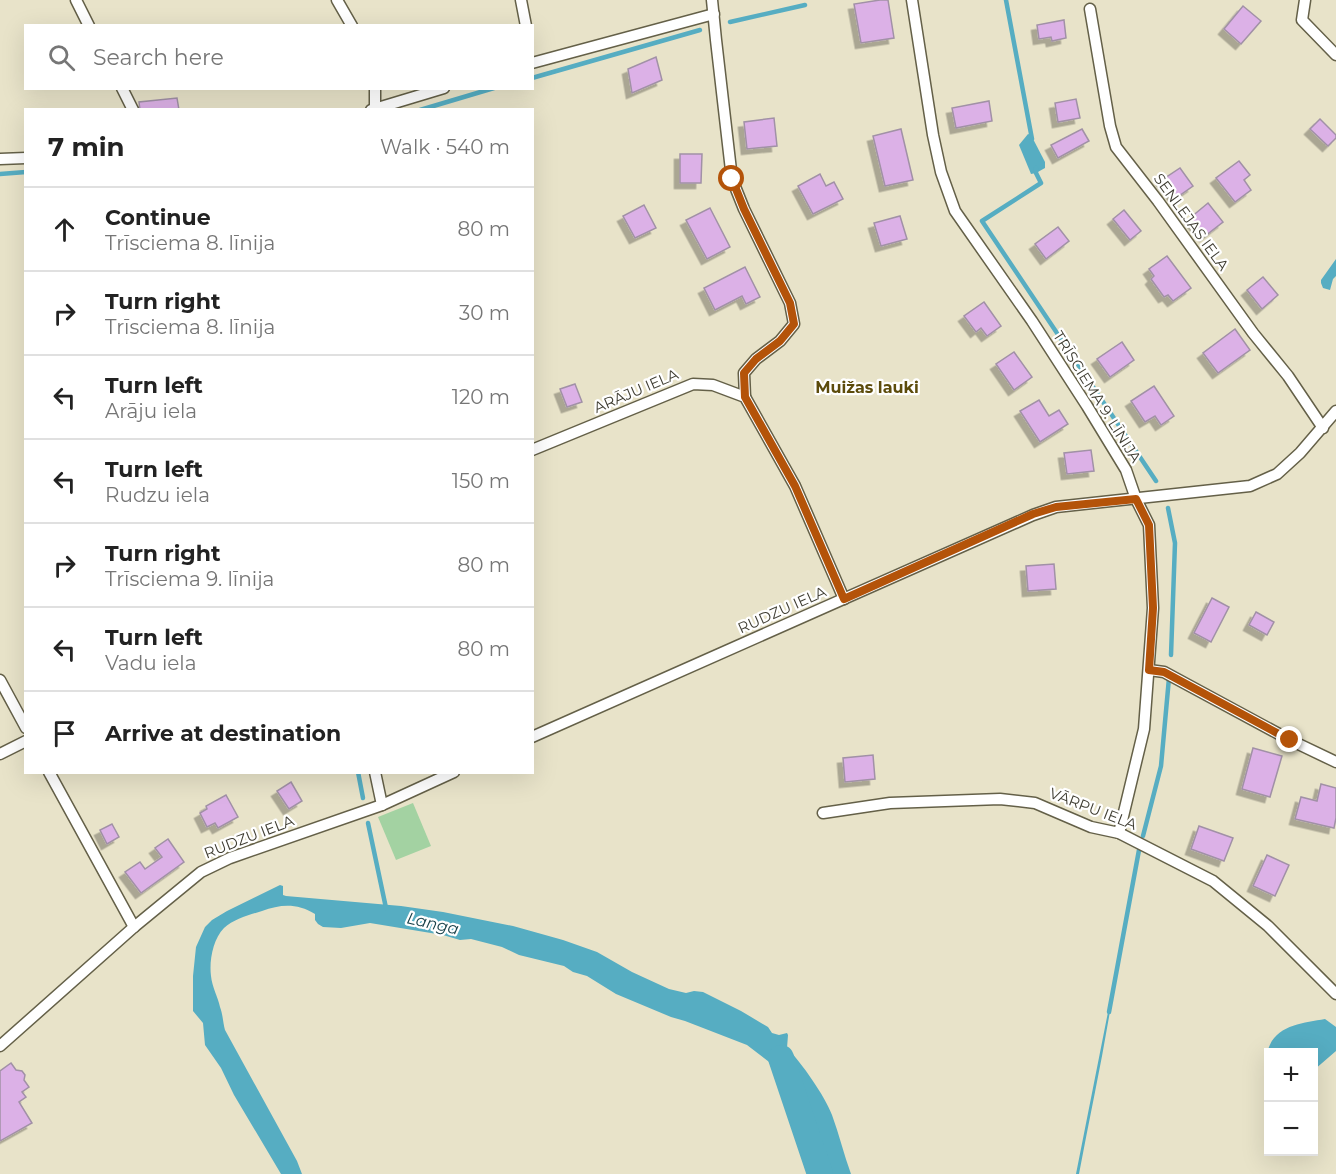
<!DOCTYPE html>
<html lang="en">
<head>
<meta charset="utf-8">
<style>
  body { margin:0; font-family:Montserrat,sans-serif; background:#f2f2f2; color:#222 }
  .controls { position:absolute; right:18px; bottom:18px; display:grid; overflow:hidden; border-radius:0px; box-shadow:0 6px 24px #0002 }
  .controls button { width:54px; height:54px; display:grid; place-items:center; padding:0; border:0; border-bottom:2px solid #e0e0e0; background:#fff; color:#222; font:30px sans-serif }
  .stop { position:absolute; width:18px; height:18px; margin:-14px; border:4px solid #b45309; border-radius:50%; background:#fff }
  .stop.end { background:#b45309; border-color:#fff; box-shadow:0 2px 6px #0008 }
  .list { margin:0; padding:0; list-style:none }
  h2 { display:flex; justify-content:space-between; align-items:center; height:78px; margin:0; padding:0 24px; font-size:26px }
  h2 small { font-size:20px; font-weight:400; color:#767676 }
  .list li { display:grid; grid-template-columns:39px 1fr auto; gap:18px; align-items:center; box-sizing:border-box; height:84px; padding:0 24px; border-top:2px solid #e0e0e0 }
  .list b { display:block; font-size:22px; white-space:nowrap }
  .list p { margin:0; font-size:20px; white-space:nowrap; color:#767676 }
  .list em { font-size:20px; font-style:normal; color:#767676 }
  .icon { flex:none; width:33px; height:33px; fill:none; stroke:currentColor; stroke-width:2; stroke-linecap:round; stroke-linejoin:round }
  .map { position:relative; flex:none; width:1336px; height:1174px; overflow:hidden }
  .search { position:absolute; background:#fff; box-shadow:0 6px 24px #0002; left:24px; top:24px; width:510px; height:66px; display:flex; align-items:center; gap:15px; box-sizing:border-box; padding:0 21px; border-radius:0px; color:#767676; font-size:22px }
  .panel { position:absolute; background:#fff; box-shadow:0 6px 24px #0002; left:24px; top:108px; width:510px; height:666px; border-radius:0px }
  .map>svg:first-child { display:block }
  .green { fill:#a3d2a2 }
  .water { fill:#56adc2 }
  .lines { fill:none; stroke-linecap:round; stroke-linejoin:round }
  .stream { stroke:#56adc2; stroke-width:4.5 }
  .river { stroke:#56adc2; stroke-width:26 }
  .building { fill:#dcb1e7; stroke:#a191a6; stroke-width:1.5; filter:url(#shadow) }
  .street-casing { stroke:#646048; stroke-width:13 }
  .street { stroke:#fff; stroke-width:10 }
  .route { stroke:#b45309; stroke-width:8 }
  .labels { text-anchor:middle; stroke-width:4.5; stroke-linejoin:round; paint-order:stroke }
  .street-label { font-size:15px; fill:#3f3d32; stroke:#fff }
  .neighbourhood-label { font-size:16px; font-weight:bold; fill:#5c4b0b; stroke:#fff }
  .water-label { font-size:16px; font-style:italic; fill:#184049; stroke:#fff }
</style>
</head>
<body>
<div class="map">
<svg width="1336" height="1174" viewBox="0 0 1336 1174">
  <defs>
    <filter id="shadow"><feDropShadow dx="-5.5" dy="5.5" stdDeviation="0" flood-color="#0004"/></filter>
  </defs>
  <rect width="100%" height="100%" fill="#e8e3c9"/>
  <polygon class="green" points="413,803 431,846 396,860 378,817"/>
  <g class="water">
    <polygon points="1028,134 1031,135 1045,162 1045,168 1036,173 1031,174 1019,145"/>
    <polygon points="1336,259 1336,276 1333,279 1330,290 1323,288 1321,283 1321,280"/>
    <path d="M280,885L283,886V895L286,896L401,906L443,912L513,926L563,940L597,952L632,972L669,989L686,993L694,991L703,992L741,1011L768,1027L772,1033L779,1035L787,1033L788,1035L787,1048C801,1062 825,1096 832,1115C839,1134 844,1155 851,1174H821L816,1166L815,1155L813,1150L808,1133L804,1126L806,1119L804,1111L782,1074L773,1065L747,1045L685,1021L671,1017L616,994L587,976L573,972L564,966L519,955L502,947L471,939L460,940L443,935L370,923L341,928L323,927L318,924L315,920V914C297,903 281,904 262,911C249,915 234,919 224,928C213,939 209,961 211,976C212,987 218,997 220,1007C223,1015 223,1023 225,1030L297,1161L302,1174H281L234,1095L221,1068L205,1045L203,1023L193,1011V976L196,947L205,927L212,920L227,911Z"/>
    <path d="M1110,1011C1101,1066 1089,1120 1079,1174H1076L1108,1012Z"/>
    <path d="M1325,1019L1336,1027V1051L1314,1070V1052H1270L1268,1050C1275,1025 1303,1023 1325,1019Z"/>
  </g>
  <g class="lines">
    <g class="stream">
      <polyline points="1006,0 1032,139"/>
      <polyline points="730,22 805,5"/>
      <polyline points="532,78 700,30"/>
      <polyline points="420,110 494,88"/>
      <polyline points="1036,168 1036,173 1041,183 982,221 1156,481"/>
      <polyline points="0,174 26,172"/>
      <polyline points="1168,508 1175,543 1171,655"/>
      <polyline points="358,772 363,798"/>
      <polyline points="368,823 386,908"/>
      <polyline points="1143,836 1161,766 1169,678"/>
      <polyline points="1109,1012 1139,850"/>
    </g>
    <polyline class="river" points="781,1058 820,1174"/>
  </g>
  <g class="building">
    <polygon points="880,0 888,0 894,38 861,43 854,4"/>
    <polygon points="1243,6 1261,21 1241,44 1224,29"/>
    <polygon points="1064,20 1066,38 1052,41 1051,37 1039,39 1037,25"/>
    <polygon points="656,57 662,80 632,93 628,69"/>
    <polygon points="177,98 179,110 140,110 139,102"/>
    <polygon points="1076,99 1080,118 1058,122 1055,103"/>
    <polygon points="989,101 992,121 956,128 952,108"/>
    <polygon points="774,118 777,146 747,149 744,122"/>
    <polygon points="1320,119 1336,135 1336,138 1328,146 1310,129"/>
    <polygon points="901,129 913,180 885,186 873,136"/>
    <polygon points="1082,129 1089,141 1058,158 1051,145"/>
    <polygon points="680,154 702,154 701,183 680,183"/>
    <polygon points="1239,161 1250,175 1244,180 1251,190 1235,202 1216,178"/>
    <polygon points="1180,168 1193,186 1176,198 1162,180"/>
    <polygon points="820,174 826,186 834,182 843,199 813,214 798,186"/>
    <polygon points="1208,203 1223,222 1205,236 1190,218"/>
    <polygon points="644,205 656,228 635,238 623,216"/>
    <polygon points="710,208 730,247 707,259 686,220"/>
    <polygon points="1124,210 1141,231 1130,240 1113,219"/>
    <polygon points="900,216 907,239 881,246 874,223"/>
    <polygon points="1058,227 1069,241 1046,259 1035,244"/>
    <polygon points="1167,256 1191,288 1173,301 1168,295 1164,297 1151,279 1154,276 1149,269"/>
    <polygon points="745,267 760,297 746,304 742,296 715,310 704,288"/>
    <polygon points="1263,277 1278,295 1262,309 1247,290"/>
    <polygon points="984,302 1001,326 987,336 981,328 976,332 964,316"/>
    <polygon points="1235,329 1250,350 1218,373 1203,353"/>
    <polygon points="1122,342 1134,360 1110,377 1097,359"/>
    <polygon points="1014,352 1032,377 1014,390 996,364"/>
    <polygon points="575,384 582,402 567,407 560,389"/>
    <polygon points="1154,386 1174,416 1161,425 1155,416 1145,422 1131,401"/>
    <polygon points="1039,400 1049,416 1059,410 1068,424 1040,442 1020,411"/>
    <polygon points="1091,450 1094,471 1067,474 1064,453"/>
    <polygon points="1054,564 1056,589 1028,591 1026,566"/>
    <polygon points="1212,598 1229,607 1211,642 1194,633"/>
    <polygon points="1256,612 1274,622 1267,635 1249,625"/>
    <polygon points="1253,748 1282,756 1270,797 1242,789"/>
    <polygon points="873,755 875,779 845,782 843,758"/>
    <polygon points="291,782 302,801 289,809 277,791"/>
    <polygon points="1321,784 1336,788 1336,818 1334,828 1295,819 1301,797 1317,801"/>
    <polygon points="226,795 238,817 218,828 215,823 207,827 200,813 207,809 206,806"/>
    <polygon points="112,824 119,837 107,844 100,830"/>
    <polygon points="1199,826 1233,838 1224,861 1191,849"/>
    <polygon points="168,839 184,862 141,893 125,872 140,862 145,869 162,857 155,848"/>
    <polygon points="1267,855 1289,865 1275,896 1253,886"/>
    <polygon points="11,1063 16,1070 22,1071 25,1075 24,1080 29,1087 22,1092 26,1097 19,1102 32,1123 0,1141 0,1071"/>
  </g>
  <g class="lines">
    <defs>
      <g id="street">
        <polyline points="76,0 89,26"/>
        <polyline points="337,0 352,26"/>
        <polyline points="521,0 526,26"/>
        <polyline points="712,0 716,40 732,179 744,209 790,303 794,324 780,341 756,359 744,373 745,397"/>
        <polyline points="912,0 933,135 941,172 955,211 1032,321 1087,406 1126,470 1136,499 1149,525 1153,608 1144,729 1119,833"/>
        <polyline points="1305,0 1302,20 1336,55"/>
        <polyline points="1090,9 1110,126 1116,147 1158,201 1253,333 1288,376 1323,428"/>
        <polyline points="532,63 714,14"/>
        <polyline points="122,88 133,110"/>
        <polyline points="375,88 375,108"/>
        <polyline points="371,110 444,88"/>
        <polyline points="0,159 26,158"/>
        <polyline points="532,450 693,384 713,385 745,397 795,486 844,599"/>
        <polyline points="1149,670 1164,672 1290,740 1336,762"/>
        <polyline points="0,680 26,728"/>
        <polyline points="532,737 1033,515 1056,507 1250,486 1277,474 1300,453 1336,411"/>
        <polyline points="0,754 26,741"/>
        <polyline points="49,772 134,927"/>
        <polyline points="375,772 382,805"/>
        <polyline points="823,813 890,803 1000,799 1035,803 1091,827 1119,833 1213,881 1268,926 1336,994"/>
        <polyline points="0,1046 134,927 201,872 230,858 382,805 454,772"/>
      </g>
    </defs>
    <use href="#street" class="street-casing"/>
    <use href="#street" class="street"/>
  </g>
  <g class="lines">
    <polyline class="route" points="732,179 744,209 790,303 794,324 780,341 756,359 744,373 745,397 795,486 844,599 1033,514 1056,507 1136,499 1149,525 1153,608 1149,670 1164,672 1290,740"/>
  </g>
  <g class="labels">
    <g class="street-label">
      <text transform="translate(1191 222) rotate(54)" y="5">SENLEJAS IELA</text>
      <text transform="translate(636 391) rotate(-23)" y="5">ARĀJU IELA</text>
      <text transform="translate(1097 397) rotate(58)" y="5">TRĪSCIEMA 9. LĪNIJA</text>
      <text transform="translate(782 610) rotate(-24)" y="5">RUDZU IELA</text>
      <text transform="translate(1093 809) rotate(21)" y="5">VĀRPU IELA</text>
      <text transform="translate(249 837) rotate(-21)" y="5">RUDZU IELA</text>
    </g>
    <g class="neighbourhood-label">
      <text x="867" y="393">Muižas lauki</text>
    </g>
    <g class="water-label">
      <text transform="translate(433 923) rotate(13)" y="6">Langa</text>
    </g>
  </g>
</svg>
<div class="controls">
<button>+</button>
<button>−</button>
</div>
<div class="stop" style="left:732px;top:179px"></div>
<div class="stop end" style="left:1290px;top:740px"></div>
<div class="search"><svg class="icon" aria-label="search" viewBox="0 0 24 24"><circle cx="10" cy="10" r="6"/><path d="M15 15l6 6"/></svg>Search here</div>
<section class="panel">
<h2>7 min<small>Walk · 540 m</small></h2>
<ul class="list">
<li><svg class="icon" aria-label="ahead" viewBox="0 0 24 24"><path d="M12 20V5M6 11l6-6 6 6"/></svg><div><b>Continue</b><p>Trīsciema 8. līnija</p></div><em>80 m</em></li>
<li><svg class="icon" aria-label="right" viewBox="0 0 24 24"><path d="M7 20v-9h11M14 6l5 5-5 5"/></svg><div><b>Turn right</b><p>Trīsciema 8. līnija</p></div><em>30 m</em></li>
<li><svg class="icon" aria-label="left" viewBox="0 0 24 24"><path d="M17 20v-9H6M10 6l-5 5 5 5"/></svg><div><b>Turn left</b><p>Arāju iela</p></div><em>120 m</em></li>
<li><svg class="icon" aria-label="left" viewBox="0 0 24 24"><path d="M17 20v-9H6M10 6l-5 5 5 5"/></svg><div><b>Turn left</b><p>Rudzu iela</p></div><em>150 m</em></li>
<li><svg class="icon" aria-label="right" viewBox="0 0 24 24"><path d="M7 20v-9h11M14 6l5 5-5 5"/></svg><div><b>Turn right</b><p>Trīsciema 9. līnija</p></div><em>80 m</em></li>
<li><svg class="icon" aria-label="left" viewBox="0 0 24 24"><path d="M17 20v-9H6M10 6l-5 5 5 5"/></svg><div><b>Turn left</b><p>Vadu iela</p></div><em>80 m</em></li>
<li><svg class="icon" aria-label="arrive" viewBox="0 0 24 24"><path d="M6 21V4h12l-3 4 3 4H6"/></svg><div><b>Arrive at destination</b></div></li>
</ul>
</section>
</div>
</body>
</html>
